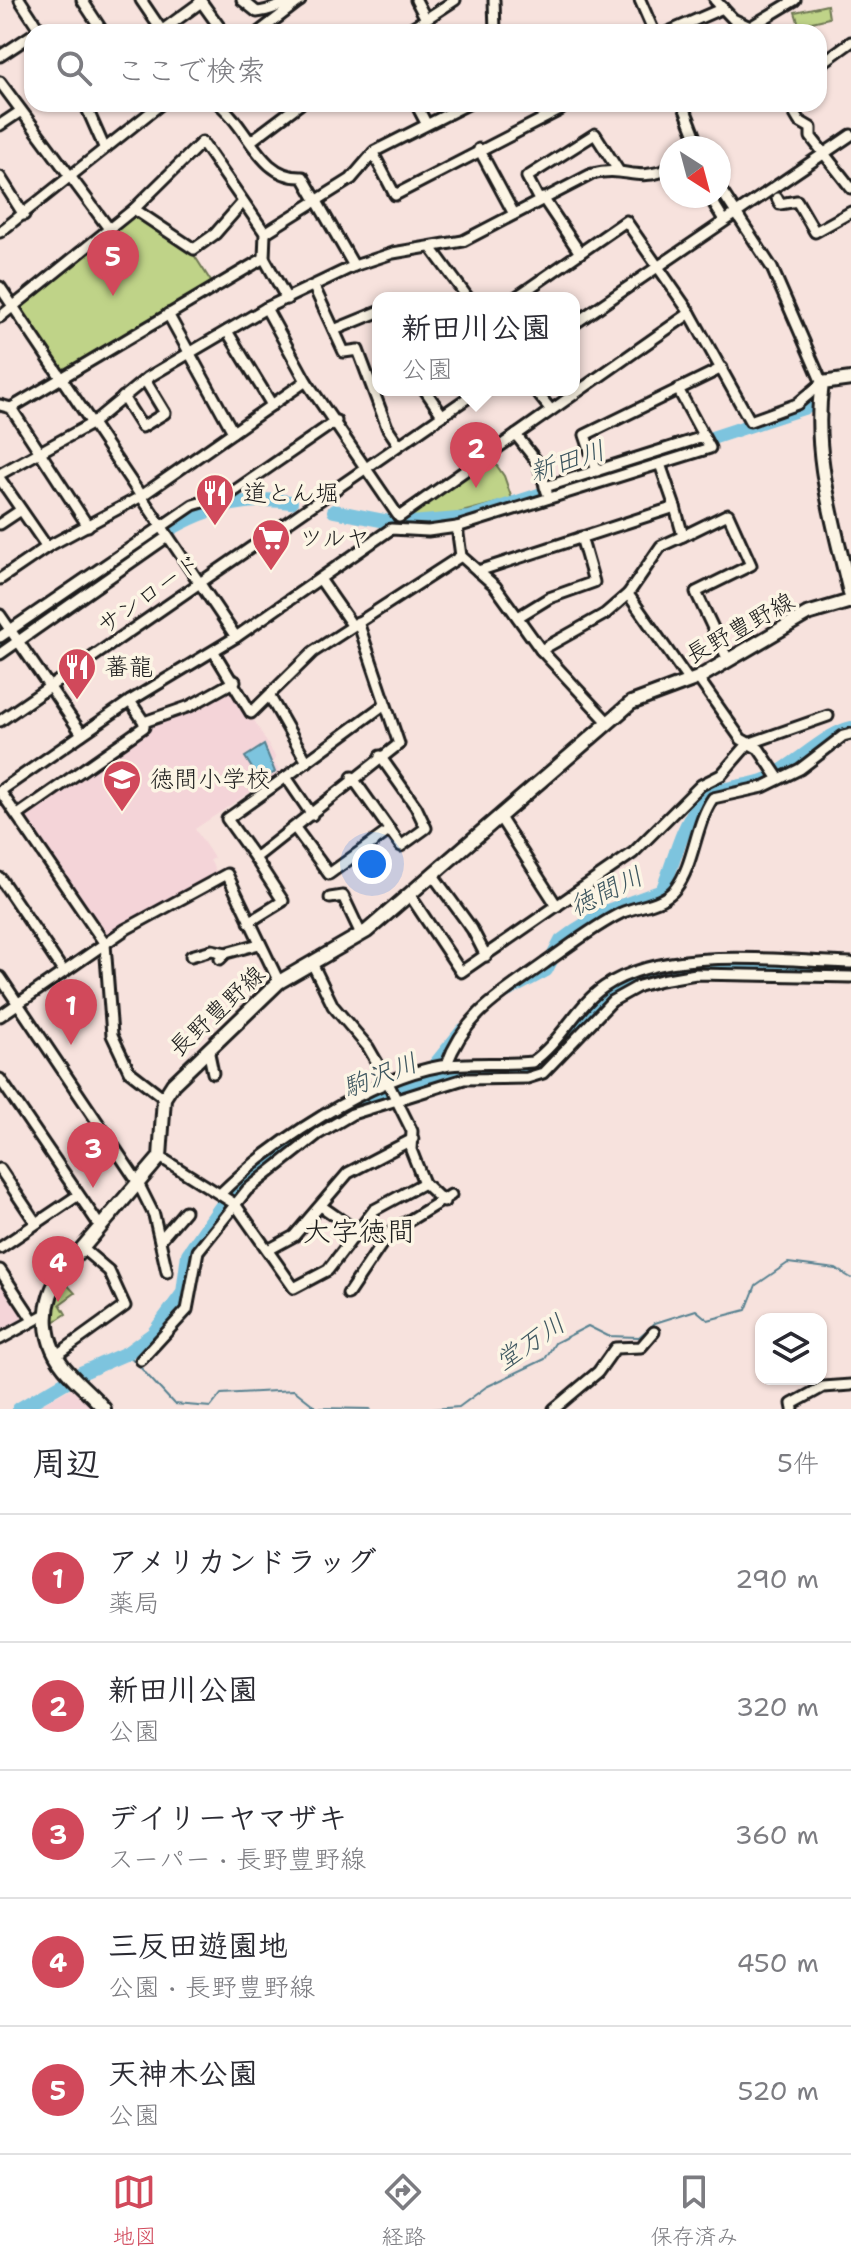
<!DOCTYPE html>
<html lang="ja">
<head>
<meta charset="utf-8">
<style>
  body { margin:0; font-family:"Shantell Sans","Klee One",sans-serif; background:#f2f2f3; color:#2b2b33 }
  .controls { position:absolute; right:24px; bottom:24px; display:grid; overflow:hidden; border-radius:16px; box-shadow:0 2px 6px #0004 }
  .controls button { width:72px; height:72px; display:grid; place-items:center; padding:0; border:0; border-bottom:2px solid #e1e1e2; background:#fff; color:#2b2b33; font:40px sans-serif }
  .compass { position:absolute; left:659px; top:136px; width:72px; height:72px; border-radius:50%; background:#fff; box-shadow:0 2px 6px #0004; rotate:144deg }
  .you { position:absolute; left:372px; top:864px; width:28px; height:28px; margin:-20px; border:6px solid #fff; border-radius:50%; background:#1a73e8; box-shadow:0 0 0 12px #1a73e833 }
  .badge { display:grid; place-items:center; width:52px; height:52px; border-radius:50%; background:#d1495b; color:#fff; font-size:26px; font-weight:700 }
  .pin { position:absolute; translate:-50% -66px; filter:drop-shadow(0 2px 4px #0008) }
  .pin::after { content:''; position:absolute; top:42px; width:28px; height:24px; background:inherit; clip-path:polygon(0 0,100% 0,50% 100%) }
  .popup { position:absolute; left:372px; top:292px; width:208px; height:104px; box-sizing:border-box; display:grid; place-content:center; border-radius:16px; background:#fff; filter:drop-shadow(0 2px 6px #0005); font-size:26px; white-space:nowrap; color:#7c7c81 }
  .popup b { font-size:30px; color:#2b2b33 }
  .popup::after { content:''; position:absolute; left:50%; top:100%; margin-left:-16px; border:16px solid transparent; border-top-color:#fff }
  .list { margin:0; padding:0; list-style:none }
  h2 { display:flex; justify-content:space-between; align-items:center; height:104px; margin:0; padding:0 32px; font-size:34px }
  h2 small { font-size:26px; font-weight:400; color:#7c7c81 }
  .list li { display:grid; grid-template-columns:52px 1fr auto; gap:24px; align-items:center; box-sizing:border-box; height:128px; padding:0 32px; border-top:2px solid #e1e1e2 }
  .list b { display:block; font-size:30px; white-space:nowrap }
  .list p { margin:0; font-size:26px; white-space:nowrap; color:#7c7c81 }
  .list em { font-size:26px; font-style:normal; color:#7c7c81 }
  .icon { flex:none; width:44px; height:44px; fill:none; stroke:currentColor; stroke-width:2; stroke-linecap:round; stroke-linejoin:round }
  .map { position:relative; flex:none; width:851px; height:1409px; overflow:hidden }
  .search { position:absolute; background:#fff; box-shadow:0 2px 6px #0004; left:24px; right:24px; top:24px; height:88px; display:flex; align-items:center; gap:20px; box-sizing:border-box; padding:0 28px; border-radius:24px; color:#7c7c81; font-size:30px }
  .sheet { height:744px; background:#fff }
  nav { display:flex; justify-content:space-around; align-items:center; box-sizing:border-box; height:112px; border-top:2px solid #e1e1e2; background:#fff; font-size:22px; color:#7c7c81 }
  nav a { display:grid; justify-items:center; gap:4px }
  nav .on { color:#d1495b }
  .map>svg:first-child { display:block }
  .built { fill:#f4d4d8 }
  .green { fill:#bfd388; stroke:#6e7852; stroke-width:2 }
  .water { fill:#7dc4de; stroke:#568190; stroke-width:2 }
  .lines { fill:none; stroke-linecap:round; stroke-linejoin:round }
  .stream { stroke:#568190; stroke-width:2 }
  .river { stroke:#7dc4de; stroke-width:14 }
  .minor-casing { stroke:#1c1c1c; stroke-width:15 }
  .major-casing { stroke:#1c1c1c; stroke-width:18 }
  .minor { stroke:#fcf5e5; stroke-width:9 }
  .major { stroke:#fcf5e5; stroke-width:12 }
  .labels { text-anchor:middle; stroke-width:7; stroke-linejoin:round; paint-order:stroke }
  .poi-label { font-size:24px; fill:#1c1c1c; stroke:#fcf5e5; text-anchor:start }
  .street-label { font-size:24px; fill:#1c1c1c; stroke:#fcf5e5 }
  .water-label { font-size:26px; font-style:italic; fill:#3e5760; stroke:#fcf5e5 }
  .quarter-label { font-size:28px; fill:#1c1c1c; stroke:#fcf5e5 }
</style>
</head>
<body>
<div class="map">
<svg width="851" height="1409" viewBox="0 0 851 1409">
  <rect width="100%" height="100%" fill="#f7e2dd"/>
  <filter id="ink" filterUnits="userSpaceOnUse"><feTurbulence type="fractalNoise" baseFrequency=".0125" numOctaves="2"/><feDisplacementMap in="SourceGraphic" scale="16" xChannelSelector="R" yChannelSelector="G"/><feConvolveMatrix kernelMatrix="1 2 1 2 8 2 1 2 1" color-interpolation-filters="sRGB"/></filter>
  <g filter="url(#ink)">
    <g class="built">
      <polygon points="226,687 236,689 276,758 274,763 280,772 195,829 214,858 210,860 219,877 107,937 23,815 149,726"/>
      <polygon points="0,1281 26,1319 0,1335"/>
      <polygon points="71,1388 94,1409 33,1409"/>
    </g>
    <g class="green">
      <polygon points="827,5 829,18 799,25 795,12"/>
      <polygon points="135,215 192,252 212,283 62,372 20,309"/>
      <polygon points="490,456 504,476 512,499 435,519 398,519"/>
      <polygon points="64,1281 75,1293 60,1304 66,1314 51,1324 56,1292"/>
    </g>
    <polygon class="water" points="264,745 275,772 260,781 245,757"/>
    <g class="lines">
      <g class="stream">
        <polyline points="127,1353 174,1404 211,1407 221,1394 294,1390 317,1408 370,1409"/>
        <polyline points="433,1409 459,1407 486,1387 545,1359 555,1343 588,1326 608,1336 639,1337 655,1323 696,1310 708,1320 746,1310 756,1285 788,1263 836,1269 851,1278"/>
      </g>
      <g class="river">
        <polyline points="334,511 400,524 469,518 809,406"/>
        <path d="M112,565C169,528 220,492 291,502"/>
        <polyline points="0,645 68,595"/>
        <path d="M505,992L546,970L561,941L576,930L607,911L662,891C674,863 680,829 699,805C715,785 745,789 767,779C793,767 827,733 851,728"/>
        <polyline points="426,1076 463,1030"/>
        <polyline points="19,1409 81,1373 127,1353 153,1334 183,1293 188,1254 232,1191 274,1156 351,1109 436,1079 497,1069 526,1071 550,1059 613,989 643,977 697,967 851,970"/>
      </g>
      <defs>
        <g id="minor">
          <polyline points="20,0 41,32"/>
          <polyline points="82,0 103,32"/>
          <polyline points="141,0 162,31"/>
          <polyline points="200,0 223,32"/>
          <path d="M242,0L257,12C273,11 285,1 300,1"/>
          <polyline points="416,0 426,19 455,0"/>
          <polyline points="494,0 495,32"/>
          <polyline points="640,0 654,32"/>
          <polyline points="715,0 733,19 750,27"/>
          <polyline points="750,27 795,0"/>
          <polyline points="160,32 201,2"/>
          <polyline points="259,32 298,2"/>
          <polyline points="405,32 426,19"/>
          <polyline points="668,32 723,8"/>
          <polyline points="0,56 32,35"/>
          <polyline points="819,65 851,42"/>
          <polyline points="0,82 110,230"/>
          <polyline points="85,104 104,147"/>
          <path d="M219,104C249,128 260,179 303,177L354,266"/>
          <polyline points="416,104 426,123"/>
          <polyline points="683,104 700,148"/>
          <polyline points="789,104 799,121 811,128 811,137 851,188"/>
          <polyline points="0,125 21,111"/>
          <polyline points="251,141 300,104"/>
          <polyline points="479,149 514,214"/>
          <polyline points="373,153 395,195 560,110 559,104"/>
          <polyline points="0,177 24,215"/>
          <polyline points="698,196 711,199 724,220"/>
          <polyline points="543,198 580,253"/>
          <polyline points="777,198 780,204 797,201 815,232 851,212"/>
          <polyline points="539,200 527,177 595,134 618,170"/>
          <polyline points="134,209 194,249 215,234 243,202"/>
          <polyline points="0,232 161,104"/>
          <polyline points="265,233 351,179 375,151 468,104"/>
          <polyline points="432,249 468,298"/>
          <polyline points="0,287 236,637"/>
          <polyline points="314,287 344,352 358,350 387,427 399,445"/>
          <polyline points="515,298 626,221 690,313 750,421 797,404 822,383 772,268 719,187"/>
          <polyline points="266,308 306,381 399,517 690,313"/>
          <polyline points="168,314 233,432"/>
          <polyline points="0,317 134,209 202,142 265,233 264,258 287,299"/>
          <polyline points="574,324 851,135"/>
          <polyline points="334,330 378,312"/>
          <polyline points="227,331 272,405"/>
          <polyline points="425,390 442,415"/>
          <polyline points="535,390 551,410"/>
          <polyline points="123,397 142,427 165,413 145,380"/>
          <polyline points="0,405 11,408 88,526"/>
          <polyline points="11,408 264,258"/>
          <polyline points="516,435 538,463 547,492"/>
          <polyline points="597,471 585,435 722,368"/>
          <path d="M0,474L91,424L147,378L266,308L354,266L393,253L463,241L592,174C627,165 634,184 671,168"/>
          <polyline points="0,479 47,547"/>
          <polyline points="545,487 703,437"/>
          <polyline points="675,507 683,536 728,514 751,565 696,592 728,660"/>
          <polyline points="0,524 21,510"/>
          <polyline points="457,527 461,556 495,586 541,650 607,721"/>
          <polyline points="683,536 661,546 628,594 689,681"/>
          <polyline points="478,571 675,507 660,464"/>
          <polyline points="0,579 47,547 140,497 306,381"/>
          <polyline points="320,579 352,625"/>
          <polyline points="0,615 82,734"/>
          <polyline points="518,617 549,598 594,582 581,537"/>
          <polyline points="0,637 193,505 230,494 336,421"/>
          <polyline points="541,650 605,614 628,594"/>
          <polyline points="214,652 251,713 313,652 461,556"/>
          <polyline points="0,654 167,537"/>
          <polyline points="698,678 741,739 759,749 779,779"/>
          <polyline points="270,697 307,762"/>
          <polyline points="130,701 144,722"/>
          <polyline points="0,721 479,390"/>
          <polyline points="286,777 385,704"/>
          <polyline points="352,777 401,846 426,828 416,807 380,756"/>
          <polyline points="0,791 130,701 236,637 391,529 428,531 457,527 710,448 678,389"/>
          <polyline points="0,791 105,944 112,1035 129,1071 164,1098"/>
          <polyline points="18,815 144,727 144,722 190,706 235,681"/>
          <polyline points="312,815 286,777 227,819 255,858 399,744 358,622"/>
          <polyline points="499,816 557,906"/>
          <polyline points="295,828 329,874 390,830"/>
          <polyline points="432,874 472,929 486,956"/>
          <polyline points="0,878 63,971"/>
          <polyline points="409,894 461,972 633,853 701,785 721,775 748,744 828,716"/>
          <polyline points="330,898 343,896 361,934"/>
          <polyline points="249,922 283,901 255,858"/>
          <polyline points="191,956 212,950 226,953"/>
          <polyline points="220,959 226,953 259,944"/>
          <polyline points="312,963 333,1006 368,1047 383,1073 412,1131 411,1150 424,1183 444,1202"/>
          <polyline points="0,977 137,1181 154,1215 167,1272"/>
          <polyline points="0,1016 126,929 227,874 279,982"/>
          <polyline points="208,1049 213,1073"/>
          <path d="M446,1066C466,1012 501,995 545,963C571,945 593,927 621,913C639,905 663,905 676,888C694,865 695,824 713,798L763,787L800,769L843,736L851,734"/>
          <polyline points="0,1079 100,1226"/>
          <polyline points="160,1157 235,1204 294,1288 328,1270 374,1210 424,1183"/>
          <polyline points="0,1169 36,1223"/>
          <path d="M220,1194C270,1144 370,1078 441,1066C470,1062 502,1065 532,1062C561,1042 576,1006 604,987C666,945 779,961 851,963"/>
          <polyline points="321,1206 358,1232"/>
          <polyline points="161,1239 185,1211"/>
          <polyline points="0,1248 77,1196"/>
          <polyline points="270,1249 294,1236 348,1173 413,1139"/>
          <polyline points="0,1270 33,1320"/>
          <polyline points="348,1294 389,1233 451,1195"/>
          <polyline points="0,1339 44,1315"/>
          <polyline points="57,1355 125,1306 109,1271 82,1248"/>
          <polyline points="141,1360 187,1310 198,1251 247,1190 318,1134 352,1114 464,1079 527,1078 543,1073 612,1001 639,986 661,980 696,974 851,977"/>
          <polyline points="554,1409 598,1372 615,1348 641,1347 654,1332"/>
          <polyline points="793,1409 792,1404 823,1387 851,1385"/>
        </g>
        <g id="major">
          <path d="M851,379L822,383C811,455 835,526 851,597"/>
          <path d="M104,1409C94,1396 80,1386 69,1373C41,1343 40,1304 62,1272L160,1157L164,1098L173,1084L279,982L367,931L631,703L698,678L807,614L851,601"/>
        </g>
      </defs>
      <use href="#minor" class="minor-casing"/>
      <use href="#major" class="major-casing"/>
      <use href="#minor" class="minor"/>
      <use href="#major" class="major"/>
    </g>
  </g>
  <defs>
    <symbol id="restaurant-pin" viewBox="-11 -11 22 30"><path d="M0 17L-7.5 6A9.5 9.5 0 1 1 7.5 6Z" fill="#d1495b" stroke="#fcf5e5"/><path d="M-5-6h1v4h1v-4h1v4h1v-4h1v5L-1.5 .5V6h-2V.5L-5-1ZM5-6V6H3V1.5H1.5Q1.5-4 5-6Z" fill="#fff"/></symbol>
    <symbol id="supermarket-pin" viewBox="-11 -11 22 30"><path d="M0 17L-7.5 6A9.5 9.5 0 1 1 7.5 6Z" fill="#d1495b" stroke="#fcf5e5"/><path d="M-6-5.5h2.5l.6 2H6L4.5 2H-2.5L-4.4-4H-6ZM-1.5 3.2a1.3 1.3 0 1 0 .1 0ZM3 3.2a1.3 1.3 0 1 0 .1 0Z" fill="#fff"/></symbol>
    <symbol id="school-pin" viewBox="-11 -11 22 30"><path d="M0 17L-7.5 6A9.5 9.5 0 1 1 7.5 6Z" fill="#d1495b" stroke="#fcf5e5"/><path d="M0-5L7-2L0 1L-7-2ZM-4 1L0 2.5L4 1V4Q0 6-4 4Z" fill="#fff"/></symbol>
  </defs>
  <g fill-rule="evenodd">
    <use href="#restaurant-pin" x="193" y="471" width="44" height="60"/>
    <use href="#supermarket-pin" x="249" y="516" width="44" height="60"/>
    <use href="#restaurant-pin" x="55" y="645" width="44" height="60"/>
    <use href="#school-pin" x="100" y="757" width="44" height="60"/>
  </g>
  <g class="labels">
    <g class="poi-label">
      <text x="243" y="501">道とん堀</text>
      <text x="299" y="546">ツルヤ</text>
      <text x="105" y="675">蕃龍</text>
      <text x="150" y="787">徳間小学校</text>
    </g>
    <g class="street-label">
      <text transform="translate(149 594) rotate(-35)" y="8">サンロード</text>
      <text transform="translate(740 628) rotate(-29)" y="8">長野豊野線</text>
      <text transform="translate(217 1011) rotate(-43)" y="8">長野豊野線</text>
    </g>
    <g class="water-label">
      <text transform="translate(567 461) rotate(-18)" y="9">新田川</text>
      <text transform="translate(606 891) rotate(-26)" y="9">徳間川</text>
      <text transform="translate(380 1075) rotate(-21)" y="9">駒沢川</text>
      <text transform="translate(530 1342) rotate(-34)" y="9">堂万川</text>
    </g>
    <g class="quarter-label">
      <text x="359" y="1241">大字徳間</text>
    </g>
  </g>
</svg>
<div class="controls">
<button><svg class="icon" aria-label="layers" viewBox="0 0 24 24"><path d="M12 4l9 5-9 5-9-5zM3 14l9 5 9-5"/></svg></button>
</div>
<svg class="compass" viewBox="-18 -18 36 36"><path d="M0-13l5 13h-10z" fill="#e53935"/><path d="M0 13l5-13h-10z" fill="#7c7c81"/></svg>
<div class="you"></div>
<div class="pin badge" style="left:71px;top:1045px">1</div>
<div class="pin badge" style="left:476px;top:488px">2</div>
<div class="popup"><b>新田川公園</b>公園</div>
<div class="pin badge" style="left:93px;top:1188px">3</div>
<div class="pin badge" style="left:58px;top:1302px">4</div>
<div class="pin badge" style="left:113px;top:296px">5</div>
<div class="search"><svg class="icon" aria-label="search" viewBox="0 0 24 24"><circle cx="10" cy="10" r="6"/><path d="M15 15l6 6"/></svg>ここで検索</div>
</div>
<section class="sheet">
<h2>周辺<small>5件</small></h2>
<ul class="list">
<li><span class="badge">1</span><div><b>アメリカンドラッグ</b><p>薬局</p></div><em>290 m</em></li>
<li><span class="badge">2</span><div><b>新田川公園</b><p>公園</p></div><em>320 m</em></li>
<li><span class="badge">3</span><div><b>デイリーヤマザキ</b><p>スーパー · 長野豊野線</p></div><em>360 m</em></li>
<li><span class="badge">4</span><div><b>三反田遊園地</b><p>公園 · 長野豊野線</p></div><em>450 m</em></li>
<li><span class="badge">5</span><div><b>天神木公園</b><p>公園</p></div><em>520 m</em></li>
</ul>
</section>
<nav>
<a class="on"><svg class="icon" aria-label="map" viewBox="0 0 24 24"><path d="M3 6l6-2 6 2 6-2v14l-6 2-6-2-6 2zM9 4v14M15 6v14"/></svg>地図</a>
<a><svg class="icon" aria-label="directions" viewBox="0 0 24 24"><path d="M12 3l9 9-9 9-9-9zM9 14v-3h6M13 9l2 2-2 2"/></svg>経路</a>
<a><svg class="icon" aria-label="saved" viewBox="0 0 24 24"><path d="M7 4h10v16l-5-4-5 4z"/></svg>保存済み</a>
</nav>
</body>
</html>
